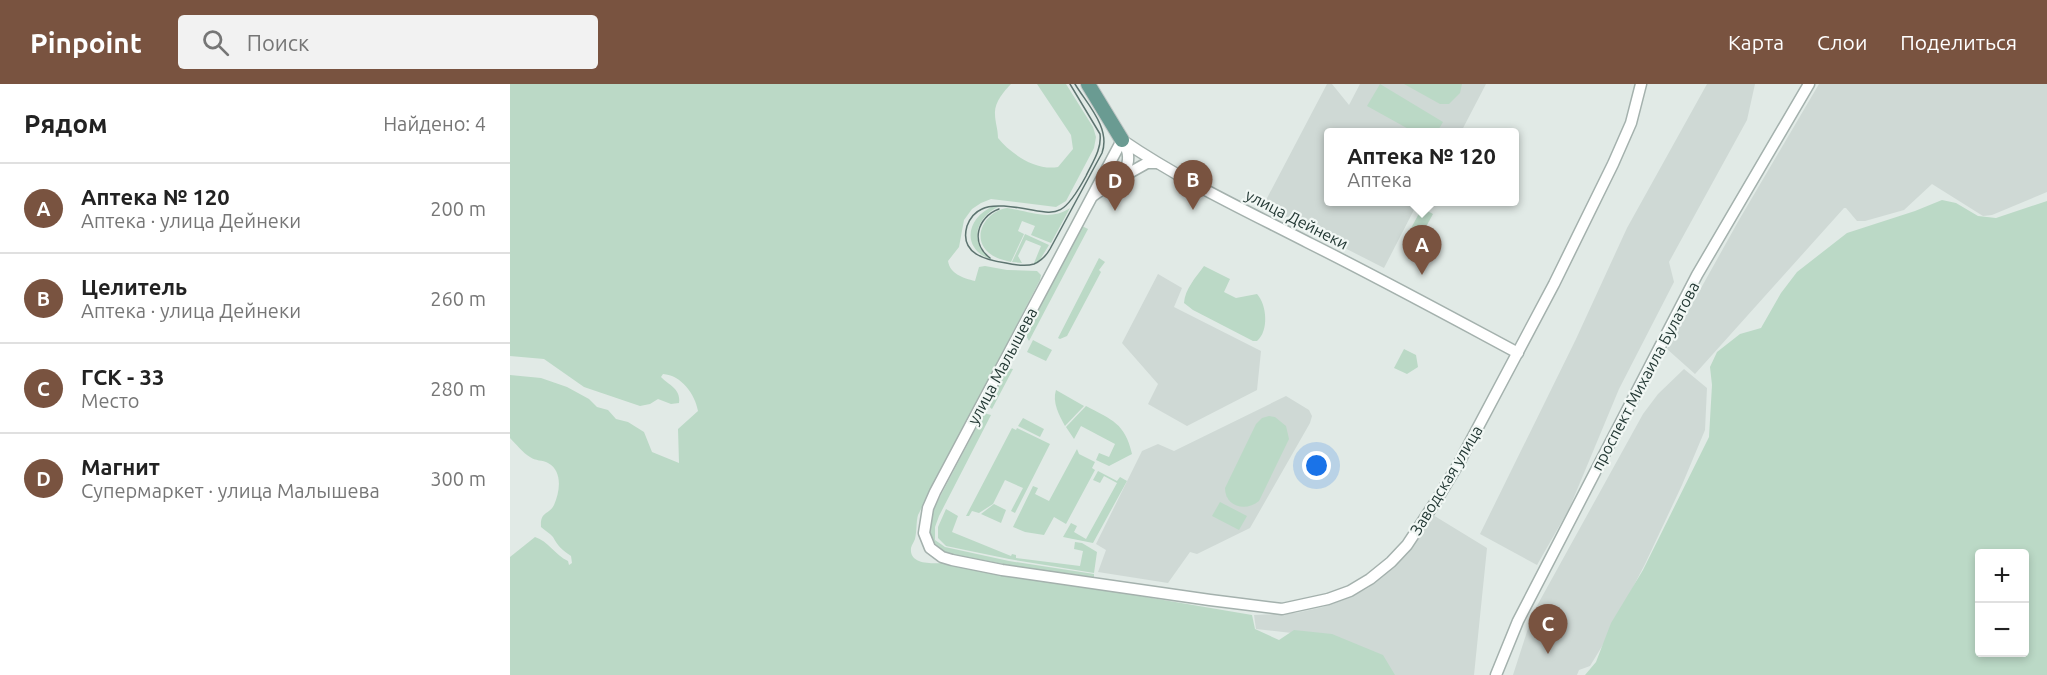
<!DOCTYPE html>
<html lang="ru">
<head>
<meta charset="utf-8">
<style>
  body { margin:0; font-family:Ubuntu,sans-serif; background:#f2f2f2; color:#222 }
  .controls { position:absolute; right:18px; bottom:18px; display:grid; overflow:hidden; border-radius:6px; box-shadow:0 3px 9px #0003 }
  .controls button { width:54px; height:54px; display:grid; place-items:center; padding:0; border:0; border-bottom:2px solid #e0e0e0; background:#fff; color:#222; font:30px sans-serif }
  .you { position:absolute; left:807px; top:382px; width:21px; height:21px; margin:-15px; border:4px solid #fff; border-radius:50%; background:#1a73e8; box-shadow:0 0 0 9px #1a73e833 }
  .badge { display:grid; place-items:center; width:39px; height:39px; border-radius:50%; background:#795340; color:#fff; font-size:20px; font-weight:700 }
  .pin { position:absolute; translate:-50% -50px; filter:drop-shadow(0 2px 3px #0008) }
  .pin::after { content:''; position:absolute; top:32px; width:21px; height:18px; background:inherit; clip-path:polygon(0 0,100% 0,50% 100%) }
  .popup { position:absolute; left:814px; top:44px; width:195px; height:78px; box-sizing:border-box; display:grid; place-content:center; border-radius:6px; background:#fff; filter:drop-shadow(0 2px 4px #0005); font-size:20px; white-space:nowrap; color:#767676 }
  .popup b { font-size:22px; color:#222 }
  .popup::after { content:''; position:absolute; left:50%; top:100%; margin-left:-12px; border:12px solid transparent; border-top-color:#fff }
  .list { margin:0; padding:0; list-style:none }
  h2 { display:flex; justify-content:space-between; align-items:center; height:78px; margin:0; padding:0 24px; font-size:26px }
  h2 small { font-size:20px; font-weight:400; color:#767676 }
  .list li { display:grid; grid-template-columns:39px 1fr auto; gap:18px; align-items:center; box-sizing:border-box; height:90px; padding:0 24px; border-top:2px solid #e0e0e0 }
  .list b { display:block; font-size:22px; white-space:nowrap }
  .list p { margin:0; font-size:20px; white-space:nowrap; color:#767676 }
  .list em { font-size:20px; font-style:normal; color:#767676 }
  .icon { flex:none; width:33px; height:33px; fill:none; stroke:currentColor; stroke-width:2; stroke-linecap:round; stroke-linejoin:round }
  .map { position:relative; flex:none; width:1537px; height:591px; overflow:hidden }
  header { display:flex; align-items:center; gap:36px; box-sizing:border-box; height:84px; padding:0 30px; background:#795340; color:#fff }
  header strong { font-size:28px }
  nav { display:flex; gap:33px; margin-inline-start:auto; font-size:21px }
  .search { width:420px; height:54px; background:#f2f2f2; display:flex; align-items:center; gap:15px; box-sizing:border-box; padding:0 21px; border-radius:6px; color:#767676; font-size:22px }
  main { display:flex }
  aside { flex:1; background:#fff }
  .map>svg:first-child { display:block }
  .built { fill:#cfd9d5 }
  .green { fill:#bbd9c6; fill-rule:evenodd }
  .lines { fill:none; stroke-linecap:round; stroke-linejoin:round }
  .minor-casing { stroke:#a4b1ad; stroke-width:13 }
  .major-casing { stroke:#c1c7c6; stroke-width:16 }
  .minor { stroke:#fff; stroke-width:10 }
  .major { stroke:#6a9b92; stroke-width:14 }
  .tram { stroke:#5d7470; stroke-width:1.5 }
  .labels { text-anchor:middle; stroke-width:4.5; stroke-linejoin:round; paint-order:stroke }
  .street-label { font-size:16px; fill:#233834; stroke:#f1f7f4 }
</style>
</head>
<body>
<header>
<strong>Pinpoint</strong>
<div class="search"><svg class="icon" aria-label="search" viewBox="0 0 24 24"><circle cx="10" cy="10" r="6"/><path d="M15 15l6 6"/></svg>Поиск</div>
<nav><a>Карта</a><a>Слои</a><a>Поделиться</a></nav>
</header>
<main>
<aside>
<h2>Рядом<small>Найдено: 4</small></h2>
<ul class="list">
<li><span class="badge">A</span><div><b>Аптека № 120</b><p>Аптека · улица Дейнеки</p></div><em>200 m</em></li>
<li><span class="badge">B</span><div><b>Целитель</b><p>Аптека · улица Дейнеки</p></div><em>260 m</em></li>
<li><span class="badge">C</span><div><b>ГСК - 33</b><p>Место</p></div><em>280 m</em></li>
<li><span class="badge">D</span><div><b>Магнит</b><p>Супермаркет · улица Малышева</p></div><em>300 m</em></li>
</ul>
</aside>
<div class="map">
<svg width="1537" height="591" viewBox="0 0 1537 591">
  <rect width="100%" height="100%" fill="#e1eae6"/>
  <g class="built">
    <polygon points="817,0 822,0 839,21 850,0 976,0 951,48 819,48 819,118 908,118 874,184 766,129 769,123 756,116"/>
    <polygon points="1197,0 1245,0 1237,36 1159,178 1164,198 1109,305 1059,425 1027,481 970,450 1066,255 1117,144"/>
    <polygon points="1309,0 1537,0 1537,108 1482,131 1473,132 1422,100 1394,126 1355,137 1347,137 1336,124 1334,124 1185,290 1157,265 1229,136"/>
    <polygon points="648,190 672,204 664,223 751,267 747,306 677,342 638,320 648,300 612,259"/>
    <polygon points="1174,285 1197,304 1195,346 1172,401 1135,480 1094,559 1080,582 1069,586 1067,591 1003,591 1023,529 1133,330 1148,310"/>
    <polygon points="776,312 799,326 802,332 800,339 740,444 687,470 680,468 658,499 588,488 596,466 586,460 632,367 648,360 664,367"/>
    <polygon points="923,431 977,464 964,591 884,591 826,554 746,545 744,531 786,529 813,523 839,514 858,504 871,494 897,467"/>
  </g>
  <g class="green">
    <path d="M0,0H501C494,7 484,19 485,30C485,38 488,45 488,54C501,70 526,87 548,83L563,65L561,51L527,0H556L583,43L586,53L584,64L556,117L546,123L481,115L471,119L462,125L454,136L449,163L438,177C440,190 453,194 465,197L469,183L475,182L497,186L527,187L531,191L530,196L408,431C406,438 407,447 405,455C404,458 402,460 401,464C399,482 425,479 436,479L742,531L745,545L769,556L784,546L822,550L873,571L885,591H0V473L25,453C38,457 45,471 58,477L59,481L62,479L61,472C52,466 48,462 43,453C40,449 34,446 31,443C30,427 39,431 44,421C50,408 53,387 38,379C33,376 25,377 20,373C13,369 6,360 0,354V291L31,294L57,303L79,315L87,323L98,326L106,335L118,338L134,348L142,368L169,379L168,345L188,327C185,310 171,291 153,290L151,293C160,302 171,305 169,319L161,320L148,315L140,320L130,322L74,303L34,275L0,272Z"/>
    <polygon points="870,0 933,38 927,48 904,48 857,22"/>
    <polygon points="894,0 952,0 950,9 939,20 930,20"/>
    <path d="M1432,116L1446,119L1468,132L1486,134L1537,117V591H1075L1086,578L1101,539L1133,486L1199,353L1202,301L1200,283L1207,268L1230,250L1251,244L1271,209L1287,188L1337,149L1405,127ZM1470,470H1514V568H1470Z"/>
    <path d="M484,122H490C465,133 458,159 483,176C450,166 456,133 484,122Z"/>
    <path d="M497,124C520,127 539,138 560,124L541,159L521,151L525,142L512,137L508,147L514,150L501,178C493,176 485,174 479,169C460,153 476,127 497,124Z"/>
    <polygon points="912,124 923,130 911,152 900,146"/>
    <polygon points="570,141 578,145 519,257 514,248"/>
    <polygon points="515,150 539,161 528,179 524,179 531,162 516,156 508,172 512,179 502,178"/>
    <polygon points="589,174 595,178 589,186 591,188 557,252 550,255 548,254"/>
    <path d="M694,182L720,195L714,208L726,214L747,210C757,221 759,247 747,257H743L683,226L674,219C675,205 686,193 694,182Z"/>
    <polygon points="523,256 542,266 536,277 517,268"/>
    <polygon points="894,265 906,271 908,283 897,290 884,284"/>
    <polygon points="497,284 503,285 482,325 477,321"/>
    <path d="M546,306L574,322L555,342C549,331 542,318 546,306Z"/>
    <path d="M576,322C602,336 615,339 622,370L599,382L586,376L589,369L599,373L605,360L571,342L564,355L556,343Z"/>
    <polygon points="474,329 481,331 429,432 425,443 425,456 435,463 499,477 584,490 584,493 515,484 444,471 434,468 421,456 419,440 423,426"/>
    <path d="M759,332L765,333L776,342L779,355L749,417C736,428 715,423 715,404L746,340L752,334Z"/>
    <polygon points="513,334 534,345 530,353 508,342"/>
    <polygon points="502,344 506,346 507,344 540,360 505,429 501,427 513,404 495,396 483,420 469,429 462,427 459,432 456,432"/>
    <polygon points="567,365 569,370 585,378 582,384 585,386 556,440 544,433 534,451 515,448 503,443 523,402 528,404 525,410 539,417"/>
    <polygon points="588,387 607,397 610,393 617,397 583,459 553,453 561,439 567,442 564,448 576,455 607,399 594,392 590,399 583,396"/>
    <polygon points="710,418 737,432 729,446 702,432"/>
    <polygon points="484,420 496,426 491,439 471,430"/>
    <polygon points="436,425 448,432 442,448 501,472 502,470 506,471 506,474 570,482 573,467 564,465 565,458 572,459 587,468 584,489 499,475 436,462 428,454 428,443"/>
  </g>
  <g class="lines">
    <defs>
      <g id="minor">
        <polyline points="612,56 425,408 418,424 414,449 420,464 432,473 442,476 492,486 700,516 772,525 818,515 840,507 860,495 881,478 897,461 926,417 949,379 1044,200 1103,80 1121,39 1131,0"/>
        <path d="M612,56C672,97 737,127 801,160C871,195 939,232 1008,269"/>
        <polyline points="612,93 637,79 647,79"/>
        <path d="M584,111C605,97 629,85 613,57"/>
        <polyline points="986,591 1008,537 1187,191 1299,0"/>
      </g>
      <polyline id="major" points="578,0 612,56"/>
    </defs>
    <use href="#minor" class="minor-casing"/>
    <use href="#major" class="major-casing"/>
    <use href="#minor" class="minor"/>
    <use href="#major" class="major"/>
    <g class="tram">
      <path d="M560,0L590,50C592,65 582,79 576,92C548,144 544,126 494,122C487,122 479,121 472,125C465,128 460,134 457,142C449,170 476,176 496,179C505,181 515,183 524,180C531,177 536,172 540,165L592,69C601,44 577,20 565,0"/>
      <path d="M480,174C460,159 467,133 489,125"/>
    </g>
  </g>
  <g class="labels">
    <g class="street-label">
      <text transform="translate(787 135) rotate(27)" y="6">улица Дейнеки</text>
      <text transform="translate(492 282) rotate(-62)" y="6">улица Малышева</text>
      <text transform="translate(1135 292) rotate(-62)" y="6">проспект Михаила Булатова</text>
      <text transform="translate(936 396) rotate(-59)" y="6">Заводская улица</text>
    </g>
  </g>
</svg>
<div class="controls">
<button>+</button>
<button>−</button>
</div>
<div class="you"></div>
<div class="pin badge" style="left:912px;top:191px">A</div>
<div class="popup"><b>Аптека № 120</b>Аптека</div>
<div class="pin badge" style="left:683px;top:126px">B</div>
<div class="pin badge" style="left:1038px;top:570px">C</div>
<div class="pin badge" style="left:605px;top:127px">D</div>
</div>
</main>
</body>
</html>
